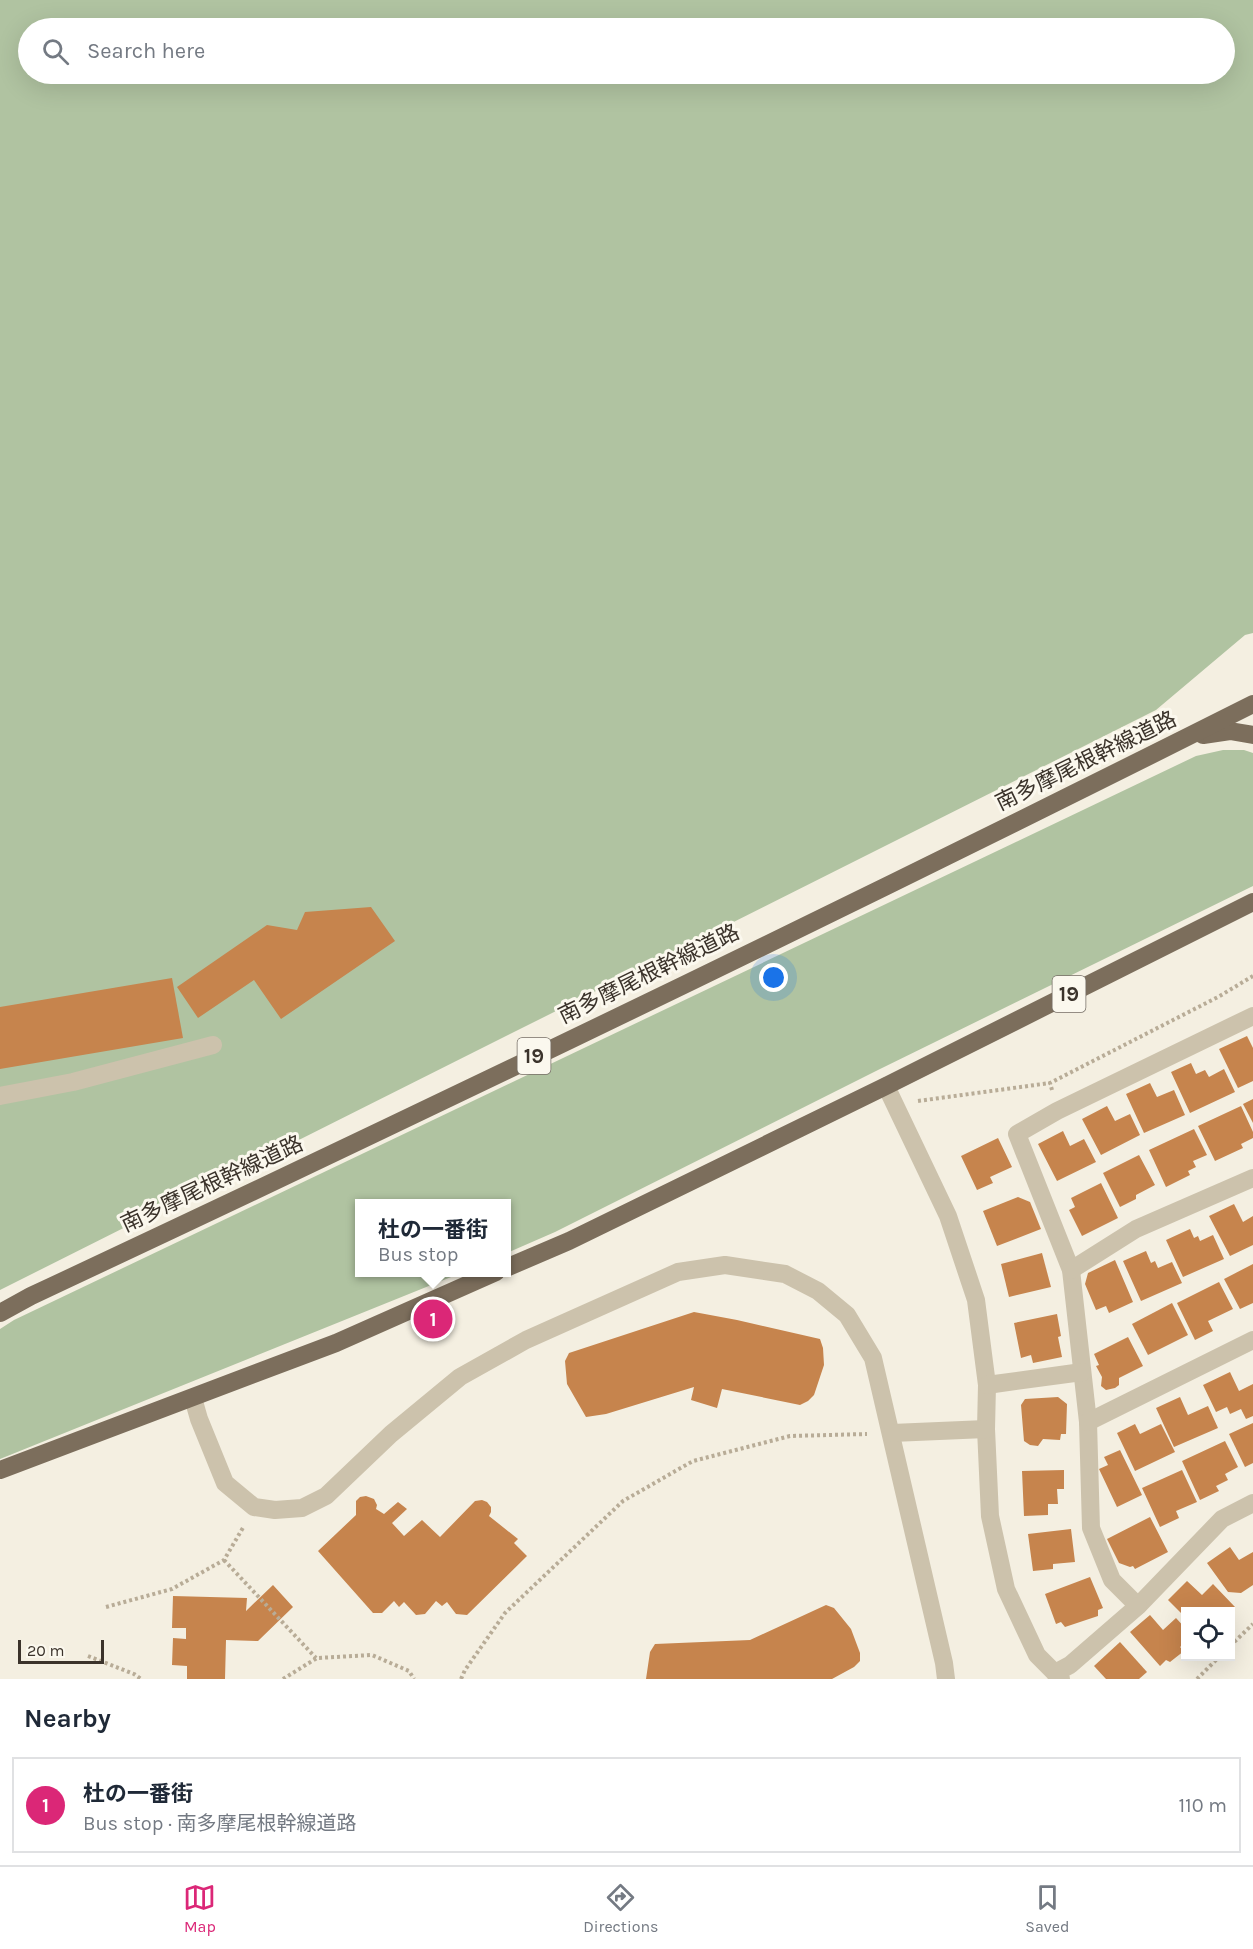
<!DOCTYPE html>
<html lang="en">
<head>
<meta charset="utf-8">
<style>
	:root { --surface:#fff; --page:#f6f6f7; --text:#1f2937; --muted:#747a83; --line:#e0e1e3; --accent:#db2777 }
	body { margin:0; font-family:Karla,"Noto Sans JP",sans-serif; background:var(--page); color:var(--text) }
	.controls { position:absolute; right:18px; bottom:18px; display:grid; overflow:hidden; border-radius:0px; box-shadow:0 6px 24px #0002 }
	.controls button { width:54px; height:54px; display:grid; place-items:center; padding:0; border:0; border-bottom:2px solid var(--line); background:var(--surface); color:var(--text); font:30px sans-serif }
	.scale { position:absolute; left:18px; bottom:15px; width:86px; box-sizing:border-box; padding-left:6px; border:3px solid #3b332b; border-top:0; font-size:16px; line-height:21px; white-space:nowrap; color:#3b332b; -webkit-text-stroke:4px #fbf8ee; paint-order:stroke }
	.you { position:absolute; left:774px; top:978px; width:21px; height:21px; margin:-15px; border:4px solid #fff; border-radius:50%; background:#1a73e8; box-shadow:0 0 0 9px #1a73e833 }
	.badge { display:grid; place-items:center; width:39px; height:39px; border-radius:50%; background:var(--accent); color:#fff; font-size:20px; font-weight:700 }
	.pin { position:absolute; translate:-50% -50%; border:3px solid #fff; box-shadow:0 2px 6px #0006 }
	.popup { position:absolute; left:355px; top:1199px; width:156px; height:78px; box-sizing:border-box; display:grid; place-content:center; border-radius:0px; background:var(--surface); filter:drop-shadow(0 2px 4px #0005); font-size:20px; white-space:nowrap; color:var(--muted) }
	.popup b { font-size:22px; color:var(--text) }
	.popup::after { content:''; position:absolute; left:50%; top:100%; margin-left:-12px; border:12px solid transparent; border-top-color:var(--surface) }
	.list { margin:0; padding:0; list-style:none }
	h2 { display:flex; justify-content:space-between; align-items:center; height:78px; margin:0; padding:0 24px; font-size:26px }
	h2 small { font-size:20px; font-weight:400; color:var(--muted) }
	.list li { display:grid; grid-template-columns:39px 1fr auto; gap:18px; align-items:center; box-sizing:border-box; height:96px; margin:0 12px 12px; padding:0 12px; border:2px solid var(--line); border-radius:0px }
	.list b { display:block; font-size:22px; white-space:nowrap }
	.list p { margin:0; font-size:20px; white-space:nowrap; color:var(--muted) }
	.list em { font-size:20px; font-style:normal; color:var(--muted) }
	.icon { flex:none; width:33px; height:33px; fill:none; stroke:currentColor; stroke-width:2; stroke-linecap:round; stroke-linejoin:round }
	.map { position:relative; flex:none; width:1253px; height:1679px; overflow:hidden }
	.search { position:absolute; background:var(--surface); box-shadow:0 6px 24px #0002; left:18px; right:18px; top:18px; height:66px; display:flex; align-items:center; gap:15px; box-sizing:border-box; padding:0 21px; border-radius:33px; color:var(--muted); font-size:22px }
	.sheet { height:186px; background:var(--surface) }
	nav { display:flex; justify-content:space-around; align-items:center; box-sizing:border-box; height:84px; border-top:2px solid var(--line); background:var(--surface); font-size:16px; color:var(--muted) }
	nav a { display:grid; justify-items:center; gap:3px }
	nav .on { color:var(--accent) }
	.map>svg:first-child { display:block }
</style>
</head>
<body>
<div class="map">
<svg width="1253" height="1679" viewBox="0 0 1253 1679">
	<rect width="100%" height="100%" fill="#f4efe1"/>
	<g fill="#b0c3a1" fill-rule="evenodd">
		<path d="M0,0H1253V633L1245,635L1156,710L0,1290ZM28,28H1224V74H28Z"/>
		<path d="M1223,750H1244L1253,753V886L878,1070L555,1232L507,1253L506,1204H360V1272L461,1273L0,1459V1329L14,1320L1196,756Z"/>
	</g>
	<g fill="#c6844d">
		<path d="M371,907L395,941L281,1019L254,980L198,1018L177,987L267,925L297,930L305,912Z"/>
		<path d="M172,978L183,1038L0,1069V1007Z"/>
		<path d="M1247,1036L1253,1048V1081L1238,1088L1219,1049Z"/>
		<path d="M1191,1063L1196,1074L1205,1070L1209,1077L1224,1069L1235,1092L1190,1113L1171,1072Z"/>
		<path d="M1150,1083L1157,1097L1174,1090L1185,1115L1144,1133L1126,1094Z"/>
		<path d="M1253,1099V1123L1243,1104Z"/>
		<path d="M1107,1106L1115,1121L1130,1114L1140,1135L1101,1155L1082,1119Z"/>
		<path d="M1241,1106L1253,1132V1138L1241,1144L1243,1148L1215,1161L1198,1126Z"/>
		<path d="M1194,1129L1207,1155L1193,1161L1196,1167L1188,1171L1190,1175L1166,1187L1149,1150Z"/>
		<path d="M1063,1131L1070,1146L1084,1139L1096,1162L1057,1181L1038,1144Z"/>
		<path d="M998,1138L1012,1167L990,1177L993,1183L977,1190L961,1156Z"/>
		<path d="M1139,1155L1155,1185L1136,1195V1199L1120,1207L1103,1173Z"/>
		<path d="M1101,1183L1118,1218L1082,1236L1069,1210L1075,1207L1071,1198Z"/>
		<path d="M1018,1197L1030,1202L1041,1229L997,1246L983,1211Z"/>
		<path d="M1234,1204L1243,1222L1253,1216V1245L1230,1256L1209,1216Z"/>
		<path d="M1190,1229L1194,1238L1198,1236L1200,1241L1213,1235L1224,1259L1183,1277L1166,1240Z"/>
		<path d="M1146,1251L1151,1263L1155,1261L1158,1268L1172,1262L1182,1283L1141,1301L1123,1261Z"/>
		<path d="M1042,1253L1051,1287L1009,1297L1001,1264Z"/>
		<path d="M1115,1260L1133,1302L1109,1313L1106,1306L1096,1310L1085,1284L1088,1273Z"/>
		<path d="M1253,1264V1303L1240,1309L1224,1279Z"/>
		<path d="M1219,1282L1233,1309L1208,1321L1213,1331L1195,1340L1177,1303Z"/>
		<path d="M1172,1303L1188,1335L1148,1355L1132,1324Z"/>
		<path d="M694,1312L737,1320L820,1339L823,1348L824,1365L814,1395L808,1401L800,1405L722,1389L717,1408L691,1400L694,1387L606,1414L586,1417L567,1384L565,1361L569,1353Z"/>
		<path d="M1057,1314L1061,1336L1058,1337L1062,1357L1033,1363L1031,1355L1021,1358L1014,1323Z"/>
		<path d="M1128,1337L1143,1366L1119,1378V1385L1115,1388L1106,1390L1101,1386L1102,1377L1096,1366L1099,1365L1094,1354Z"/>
		<path d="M1230,1372L1239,1391L1253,1384V1416L1246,1419L1241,1409L1230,1414L1227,1407L1216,1412L1203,1385Z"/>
		<path d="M1058,1397L1067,1404L1066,1434H1061L1060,1440L1043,1439L1038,1446L1030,1445L1024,1441L1021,1405L1025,1399Z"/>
		<path d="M1180,1397L1188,1415L1208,1406L1218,1428L1174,1447L1156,1408Z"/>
		<path d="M1253,1423V1463L1245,1467L1229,1434Z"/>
		<path d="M1135,1424L1140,1434L1161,1424L1175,1452L1135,1471L1117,1433Z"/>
		<path d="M1225,1441L1238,1467L1225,1474L1228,1480L1216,1486L1219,1491L1200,1500L1182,1461Z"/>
		<path d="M1120,1450L1142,1495L1117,1507L1099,1469L1108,1465L1104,1457Z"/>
		<path d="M1064,1470V1489H1057L1058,1504H1048V1515L1024,1516L1022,1471Z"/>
		<path d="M1182,1470L1197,1502L1176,1511L1179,1518L1160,1527L1142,1488Z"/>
		<path d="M366,1496L374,1499L377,1505L376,1509L384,1514L398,1502L407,1509L392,1523L404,1536L422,1520L440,1537L475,1501L482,1500L487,1502L491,1507V1512L489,1516L518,1539L514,1543L527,1556L467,1615L456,1614L447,1602L442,1606L436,1601L425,1614L416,1615L404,1602L399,1607L394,1601L382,1613H373L318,1551L356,1515V1501L360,1497Z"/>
		<path d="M1150,1517L1168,1552L1135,1569L1133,1566L1130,1567L1119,1563L1107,1539Z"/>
		<path d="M1071,1529L1075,1562L1053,1564V1569L1033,1571L1028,1534Z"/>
		<path d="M1230,1547L1239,1560L1253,1552V1585L1241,1593L1228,1592L1207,1563Z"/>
		<path d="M1090,1577L1103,1608L1098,1610V1616L1065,1627L1061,1622L1056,1624L1045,1594Z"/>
		<path d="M1187,1581L1202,1595L1213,1584L1235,1607L1230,1612H1186V1618L1168,1600Z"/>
		<path d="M273,1585L293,1607L258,1641L226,1640L225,1679H187V1666L172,1665L173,1638L186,1639V1628H172L173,1596L247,1598L246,1611Z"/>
		<path d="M826,1605L834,1608L851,1629L860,1653V1661L854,1667L832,1679H646L650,1652L655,1644L750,1640Z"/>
		<path d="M1150,1615L1163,1630L1176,1618L1186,1629V1642L1180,1647L1184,1651L1170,1662L1166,1660L1160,1666L1130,1632Z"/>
		<path d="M1120,1642L1147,1672L1139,1679H1106L1094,1666Z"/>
	</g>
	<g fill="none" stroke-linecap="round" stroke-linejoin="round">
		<g stroke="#b8ac97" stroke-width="4" stroke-dasharray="3 3" stroke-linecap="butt">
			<path d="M1052,1090L1050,1083L1218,997L1253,976"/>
			<path d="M918,1101L1050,1083"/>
			<path d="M224,1560L316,1658"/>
			<path d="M106,1607L172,1589L224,1560L244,1526"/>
			<path d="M1230,1646L1253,1624"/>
			<path d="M88,1656L134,1674L141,1679"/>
			<path d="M283,1679L317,1658L372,1655L409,1671L414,1679"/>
			<path d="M461,1679L465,1670L505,1613L623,1501L693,1461L790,1436L867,1434"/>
			<path d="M1197,1679L1220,1656"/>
		</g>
		<g stroke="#ccc2ac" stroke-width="18">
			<path d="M1253,1016L1057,1111L1017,1134L1071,1270L1088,1422L1091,1528L1112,1580L1138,1606L1222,1519L1253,1503"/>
			<path d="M886,1086L948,1216L976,1300L987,1385L986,1429L990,1516L1006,1589L1037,1655L1061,1679"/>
			<path d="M0,1096L73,1082L213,1045"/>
			<path d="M1071,1270L1136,1229L1253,1178"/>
			<path d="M987,1385L1082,1372"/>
			<path d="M193,1398L199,1419L225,1483L254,1507L275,1510L302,1508L326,1496L391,1434L460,1377L526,1340L678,1272L725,1265L785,1274L818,1291L847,1315L873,1358L944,1663L946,1679"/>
			<path d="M1088,1422L1253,1340"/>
			<path d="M892,1433L986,1429"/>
			<path d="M1055,1673L1070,1665L1138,1606"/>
		</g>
		<g stroke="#7c6e5c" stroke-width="18">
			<path d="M1203,735L1230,731L1253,735"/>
			<path d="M506,1268L569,1241L886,1086L1253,902"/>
			<path d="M0,1313L31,1296C441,1104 849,907 1253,704"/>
			<path d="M0,1470L336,1343L496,1272"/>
		</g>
	</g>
	<g text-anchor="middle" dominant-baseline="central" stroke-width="6" stroke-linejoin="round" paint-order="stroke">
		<g fill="#fbf8ee" stroke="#756e66" stroke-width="1.5">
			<rect x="1052.5" y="976" width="33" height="36" rx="4.5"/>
			<rect x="517.5" y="1038" width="33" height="36" rx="4.5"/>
		</g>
		<g font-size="21" font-weight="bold" fill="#3b332b">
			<text x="1069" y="994">19</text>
			<text x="534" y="1056">19</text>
		</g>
		<g font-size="22" fill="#3b332b" stroke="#fbf8ee">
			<text transform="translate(1086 761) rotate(-26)">南多摩尾根幹線道路</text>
			<text transform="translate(649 974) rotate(-26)">南多摩尾根幹線道路</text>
			<text transform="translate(212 1184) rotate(-25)">南多摩尾根幹線道路</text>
		</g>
	</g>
</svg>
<div class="controls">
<button><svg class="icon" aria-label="locate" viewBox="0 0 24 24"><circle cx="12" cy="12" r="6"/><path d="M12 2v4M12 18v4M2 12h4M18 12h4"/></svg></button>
</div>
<div class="scale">20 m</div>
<div class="you"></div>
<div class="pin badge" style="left:433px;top:1319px">1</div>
<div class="popup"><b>杜の一番街</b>Bus stop</div>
<div class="search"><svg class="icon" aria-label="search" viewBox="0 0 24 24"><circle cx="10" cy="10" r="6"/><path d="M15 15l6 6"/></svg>Search here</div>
</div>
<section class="sheet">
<h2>Nearby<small></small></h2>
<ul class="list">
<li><span class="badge">1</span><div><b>杜の一番街</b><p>Bus stop · 南多摩尾根幹線道路</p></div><em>110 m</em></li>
</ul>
</section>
<nav>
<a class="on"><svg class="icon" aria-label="map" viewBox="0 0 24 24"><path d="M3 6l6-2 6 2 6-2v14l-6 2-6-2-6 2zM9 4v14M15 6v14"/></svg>Map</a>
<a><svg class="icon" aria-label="directions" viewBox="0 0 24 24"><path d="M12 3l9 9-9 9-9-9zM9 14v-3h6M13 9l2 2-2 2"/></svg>Directions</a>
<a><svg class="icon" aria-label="saved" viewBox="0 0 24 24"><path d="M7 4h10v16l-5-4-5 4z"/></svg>Saved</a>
</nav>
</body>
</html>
